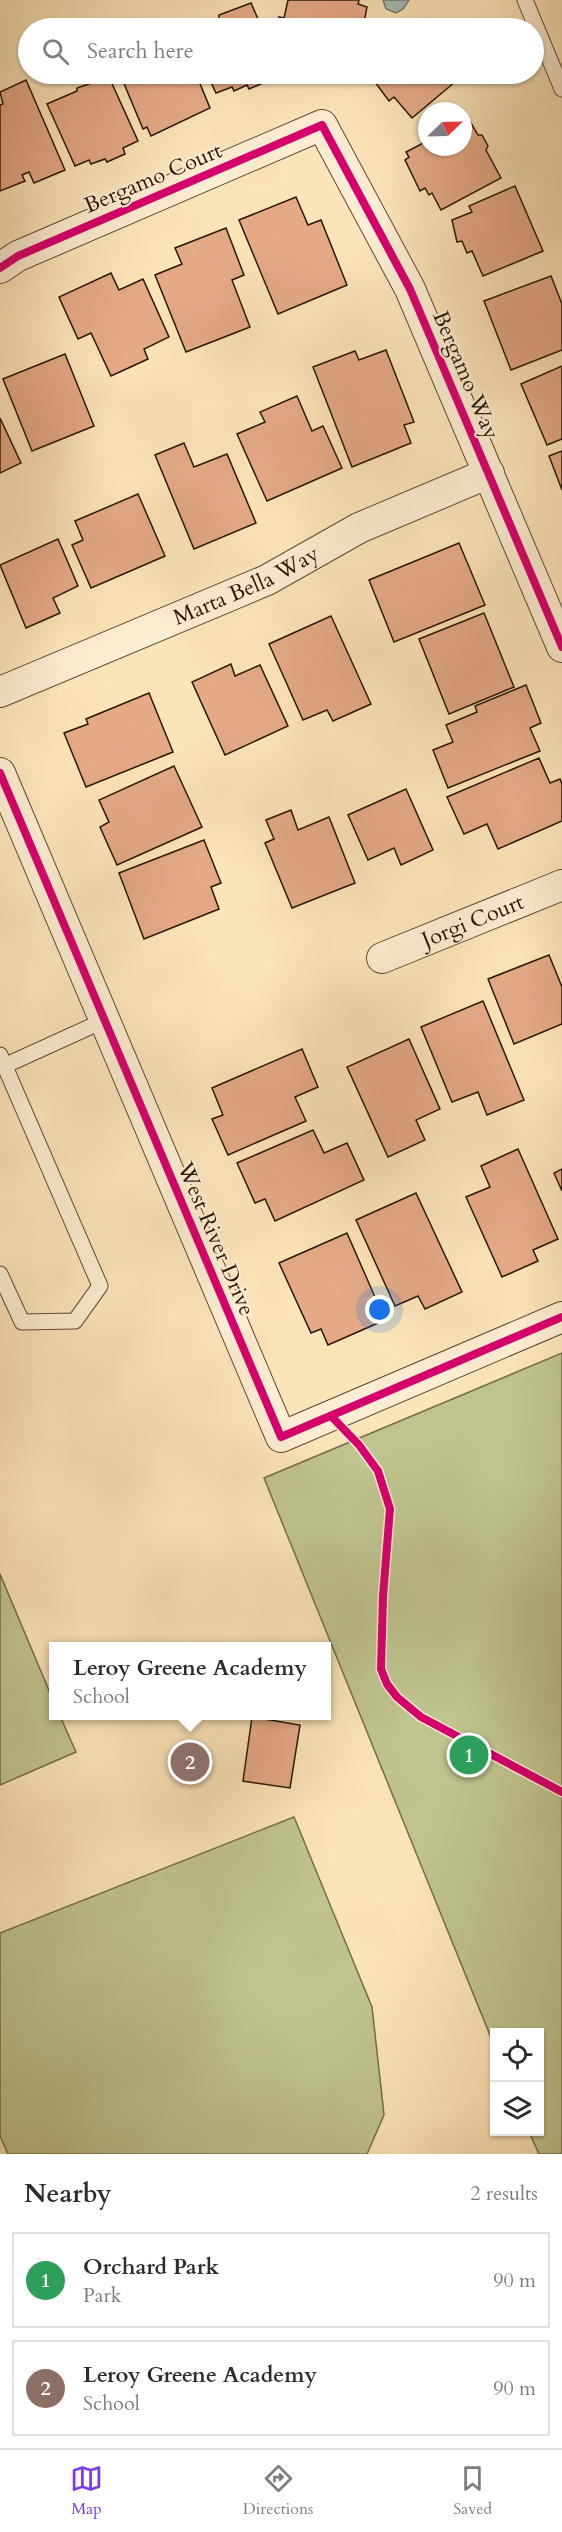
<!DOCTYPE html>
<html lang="en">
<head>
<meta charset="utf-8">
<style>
	:root { --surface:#fff; --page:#f7f7f7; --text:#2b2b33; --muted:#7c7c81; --line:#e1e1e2; --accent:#7c3aed }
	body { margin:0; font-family:Cardo,serif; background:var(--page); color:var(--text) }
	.controls { position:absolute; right:18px; bottom:18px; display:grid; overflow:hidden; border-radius:0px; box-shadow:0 2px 4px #0004 }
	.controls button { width:54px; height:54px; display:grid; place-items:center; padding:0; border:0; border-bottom:2px solid var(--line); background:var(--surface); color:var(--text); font:30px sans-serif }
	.compass { position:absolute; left:418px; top:102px; width:54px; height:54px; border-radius:50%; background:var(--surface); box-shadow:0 2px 4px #0004; rotate:67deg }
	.you { position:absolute; left:380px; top:1310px; width:21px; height:21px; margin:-15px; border:4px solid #fff; border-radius:50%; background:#1a73e8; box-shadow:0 0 0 9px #1a73e833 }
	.badge { display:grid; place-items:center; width:39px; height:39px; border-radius:50%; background:var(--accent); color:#fff; font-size:20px; font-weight:700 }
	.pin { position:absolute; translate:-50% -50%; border:3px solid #fff; box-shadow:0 2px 6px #0006 }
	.popup { position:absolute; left:49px; top:1642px; width:282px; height:78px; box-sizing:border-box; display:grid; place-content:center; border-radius:0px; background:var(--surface); filter:drop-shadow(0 2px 4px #0005); font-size:20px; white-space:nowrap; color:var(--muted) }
	.popup b { font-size:22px; color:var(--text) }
	.popup::after { content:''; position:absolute; left:50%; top:100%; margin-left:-12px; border:12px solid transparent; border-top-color:var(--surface) }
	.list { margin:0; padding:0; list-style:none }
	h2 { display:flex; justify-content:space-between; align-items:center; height:78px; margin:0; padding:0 24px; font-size:26px }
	h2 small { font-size:20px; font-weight:400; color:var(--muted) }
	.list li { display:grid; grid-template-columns:39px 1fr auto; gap:18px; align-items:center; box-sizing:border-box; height:96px; margin:0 12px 12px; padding:0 12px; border:2px solid var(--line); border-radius:0px }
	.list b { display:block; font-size:22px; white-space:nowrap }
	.list p { margin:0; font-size:20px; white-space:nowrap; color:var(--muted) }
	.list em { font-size:20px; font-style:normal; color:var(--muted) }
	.icon { flex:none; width:33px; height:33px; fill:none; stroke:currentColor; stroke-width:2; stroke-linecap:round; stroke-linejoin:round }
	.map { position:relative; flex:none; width:562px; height:2154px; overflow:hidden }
	.search { position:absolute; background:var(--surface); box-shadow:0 2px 4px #0004; left:18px; right:18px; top:18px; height:66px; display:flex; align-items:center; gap:15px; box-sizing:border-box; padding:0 21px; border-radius:33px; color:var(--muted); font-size:22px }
	.sheet { height:294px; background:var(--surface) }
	nav { display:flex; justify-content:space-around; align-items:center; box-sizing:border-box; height:84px; border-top:2px solid var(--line); background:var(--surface); font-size:16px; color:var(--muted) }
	nav a { display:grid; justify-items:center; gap:3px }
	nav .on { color:var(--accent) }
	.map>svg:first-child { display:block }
</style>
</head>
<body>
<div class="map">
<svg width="562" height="2154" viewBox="0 0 562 2154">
	<rect width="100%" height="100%" fill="#fce4b9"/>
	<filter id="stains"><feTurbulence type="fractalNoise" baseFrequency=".00333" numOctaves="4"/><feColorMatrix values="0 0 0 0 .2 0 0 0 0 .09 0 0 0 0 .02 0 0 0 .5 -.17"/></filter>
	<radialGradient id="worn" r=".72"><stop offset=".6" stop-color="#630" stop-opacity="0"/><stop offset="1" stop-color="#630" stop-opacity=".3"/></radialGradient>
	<g fill="#bfc48f" stroke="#746d4b" stroke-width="1.5">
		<path d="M562,1353V2154H539L529,2132H540V2032H494V2045L264,1478Z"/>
		<path d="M0,1574L53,1700L54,1716H60L76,1752L0,1785Z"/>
		<path d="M294,1817L372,2007L384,2115L367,2154H8L0,2136V1933Z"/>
	</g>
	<path fill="#a1bdb8" stroke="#717a71" stroke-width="1.5" d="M383,0H409L403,9L396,13L386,9Z"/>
	<g fill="#e5a986" stroke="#281607" stroke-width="1.5">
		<path d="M288,0H359L358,4L367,7L363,28H277L279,17L284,18Z"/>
		<path d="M251,3L262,28H196L219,19V15Z"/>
		<path d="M120,74H196L210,108L151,136L147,127L143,129Z"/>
		<path d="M207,74H281L282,75L249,89L247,85L234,91L232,87L216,93Z"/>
		<path d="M369,74H458L461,77L412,118L394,97L389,101Z"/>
		<path d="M109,77L138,141L123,148L125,154L107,162L105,159L91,164L89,160L75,166L47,104L77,91V88Z"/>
		<path d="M26,80L65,170L34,183L29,172L22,175L25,181L0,191V105L3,104L0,92Z"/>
		<path d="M468,118L478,135H482L488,146L486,150L501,178L441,210L432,193L429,195L425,188L420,191L405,160L409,157L406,152L427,141V147H463V121Z"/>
		<path d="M515,186L543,251L483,276L472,251L467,253L462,241L457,242L452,220L472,212L469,206Z"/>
		<path d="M296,197L308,225L321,220L347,285L278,314L239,220Z"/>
		<path d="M226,228L244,275L232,280L250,327L186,352L155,275L182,264L175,248Z"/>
		<path d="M111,273L119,290L143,279L169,337L144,349L148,359L111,376L91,333L78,339L59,297Z"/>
		<path d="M551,276L562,304V350L511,370L484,301Z"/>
		<path d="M386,350L414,422L404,425L411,443L352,467L313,367L355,351L359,360Z"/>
		<path d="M65,354L94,426L32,451L3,379Z"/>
		<path d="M562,366V439L547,445L521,384Z"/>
		<path d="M297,396L312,431L323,426L342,468L267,501L237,434L265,422L260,412Z"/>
		<path d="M0,418L21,463L0,473Z"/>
		<path d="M184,443L194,467L227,454L256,523L194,549L155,455Z"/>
		<path d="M562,451V490L549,456Z"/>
		<path d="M138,494L165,556L91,588L72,545L83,540L75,521Z"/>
		<path d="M58,539L78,586L53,598L60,613L26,628L0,565Z"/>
		<path d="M459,543L485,605L394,642L369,580Z"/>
		<path d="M484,613L514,687L449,714L419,639Z"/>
		<path d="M331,616L371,704L333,721L327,710L303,720L269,644Z"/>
		<path d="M231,664L235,676L260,665L288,726L225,755L192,682Z"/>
		<path d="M526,685L541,723L530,728L540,751L448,788L433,750L453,742L446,725L477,712L475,706Z"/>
		<path d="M149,693L173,752L86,787L64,733L88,724L86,719Z"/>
		<path d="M539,758L550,783L560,779L562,784V821L498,849L487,824L464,834L447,797Z"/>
		<path d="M174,766L202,827L117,865L100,827L109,822L99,800Z"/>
		<path d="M406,789L433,850L401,865L394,848L368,860L348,815Z"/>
		<path d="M291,810L298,830L329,817L355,883L292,908L265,843L274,839L266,820Z"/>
		<path d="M204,840L221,883L211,887L219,909L144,939L119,873Z"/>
		<path d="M549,955L562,987V1024L514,1044L488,979Z"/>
		<path d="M483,1001L524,1100L487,1115L478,1092L452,1102L421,1027Z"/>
		<path d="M409,1039L440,1109L416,1120L425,1140L388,1157L347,1067Z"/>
		<path d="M302,1049L318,1087L295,1097L306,1121L228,1155L212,1119L223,1115L212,1088Z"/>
		<path d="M313,1130L324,1153L347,1143L364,1180L275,1221L265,1199L255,1203L237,1163Z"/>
		<path d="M518,1149L558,1239L533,1250L538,1261L502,1277L466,1197L490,1187L481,1166Z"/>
		<path d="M562,1169V1191L554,1173Z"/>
		<path d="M416,1193L462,1292L425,1309L418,1296L395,1306L356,1220Z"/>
		<path d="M347,1233L385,1320L328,1345L321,1329L311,1333L279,1263Z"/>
		<path d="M252,1717L300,1725L290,1788L243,1781Z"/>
	</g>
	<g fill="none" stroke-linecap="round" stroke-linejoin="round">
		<g stroke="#5d4a34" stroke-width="17">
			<g id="lane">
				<path d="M525,0L562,89"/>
				<path d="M0,1055L100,1286L75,1321L22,1322L0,1274"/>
				<path d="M4,1066L103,1021"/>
			</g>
		</g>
		<g stroke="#5d4a34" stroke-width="32">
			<g id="street">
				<path d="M0,268L18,256L322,125L410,289L562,647"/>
				<path id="s1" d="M0,692L267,580L359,528L489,473"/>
				<path d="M0,773L281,1437L562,1317"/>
				<path id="s2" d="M382,958L562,885"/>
			</g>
		</g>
		<use href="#lane" stroke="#fdedd2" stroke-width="15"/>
		<use href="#street" stroke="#fdedd2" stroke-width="30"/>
		<g stroke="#fdedd2" stroke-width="11">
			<g id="cycleway">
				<path d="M0,268L18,256L322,125L410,289L562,647"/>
				<path d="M0,773L281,1437L562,1317"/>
				<path d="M331,1416L359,1445L378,1471L390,1509L383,1596L381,1669L387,1684L397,1697L421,1717L562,1792"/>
			</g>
		</g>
		<use href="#cycleway" stroke="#d6006c" stroke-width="8"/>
	</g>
	<g text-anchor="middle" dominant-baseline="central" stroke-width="4.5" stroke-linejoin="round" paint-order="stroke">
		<g font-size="22" fill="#281607" stroke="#fdedd2">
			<text transform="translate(153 178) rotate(-23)">Bergamo Court</text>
			<text transform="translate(466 375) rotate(67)">Bergamo Way</text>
			<text stroke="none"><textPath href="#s1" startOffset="268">Marta Bella Way</textPath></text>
			<text stroke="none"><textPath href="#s2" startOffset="98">Jorgi Court</textPath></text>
			<text transform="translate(216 1239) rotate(67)">West River Drive</text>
		</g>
	</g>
	<rect width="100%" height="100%" filter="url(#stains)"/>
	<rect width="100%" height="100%" fill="url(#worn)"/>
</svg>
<div class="controls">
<button><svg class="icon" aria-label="locate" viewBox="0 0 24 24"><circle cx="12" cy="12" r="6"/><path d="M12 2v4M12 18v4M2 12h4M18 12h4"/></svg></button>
<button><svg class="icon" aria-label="layers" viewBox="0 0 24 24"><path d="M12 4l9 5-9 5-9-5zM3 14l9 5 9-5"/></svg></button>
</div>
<svg class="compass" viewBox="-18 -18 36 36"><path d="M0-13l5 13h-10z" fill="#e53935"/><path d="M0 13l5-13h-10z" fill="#7c7c81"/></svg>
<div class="you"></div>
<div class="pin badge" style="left:469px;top:1755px;background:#2e9e5b">1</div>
<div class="pin badge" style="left:190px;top:1762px;background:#8d6e63">2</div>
<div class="popup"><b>Leroy Greene Academy</b>School</div>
<div class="search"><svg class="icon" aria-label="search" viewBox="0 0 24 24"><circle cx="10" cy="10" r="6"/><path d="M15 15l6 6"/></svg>Search here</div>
</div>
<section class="sheet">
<h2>Nearby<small>2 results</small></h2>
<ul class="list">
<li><span class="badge" style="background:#2e9e5b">1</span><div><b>Orchard Park</b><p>Park</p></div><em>90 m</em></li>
<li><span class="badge" style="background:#8d6e63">2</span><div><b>Leroy Greene Academy</b><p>School</p></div><em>90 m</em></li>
</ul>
</section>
<nav>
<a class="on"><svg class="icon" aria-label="map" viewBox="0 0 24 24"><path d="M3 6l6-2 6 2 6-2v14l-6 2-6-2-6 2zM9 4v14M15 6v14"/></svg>Map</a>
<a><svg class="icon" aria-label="directions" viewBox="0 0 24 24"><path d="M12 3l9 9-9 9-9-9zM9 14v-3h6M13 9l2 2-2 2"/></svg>Directions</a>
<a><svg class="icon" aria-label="saved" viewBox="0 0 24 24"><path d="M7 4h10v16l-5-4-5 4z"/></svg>Saved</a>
</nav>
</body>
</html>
